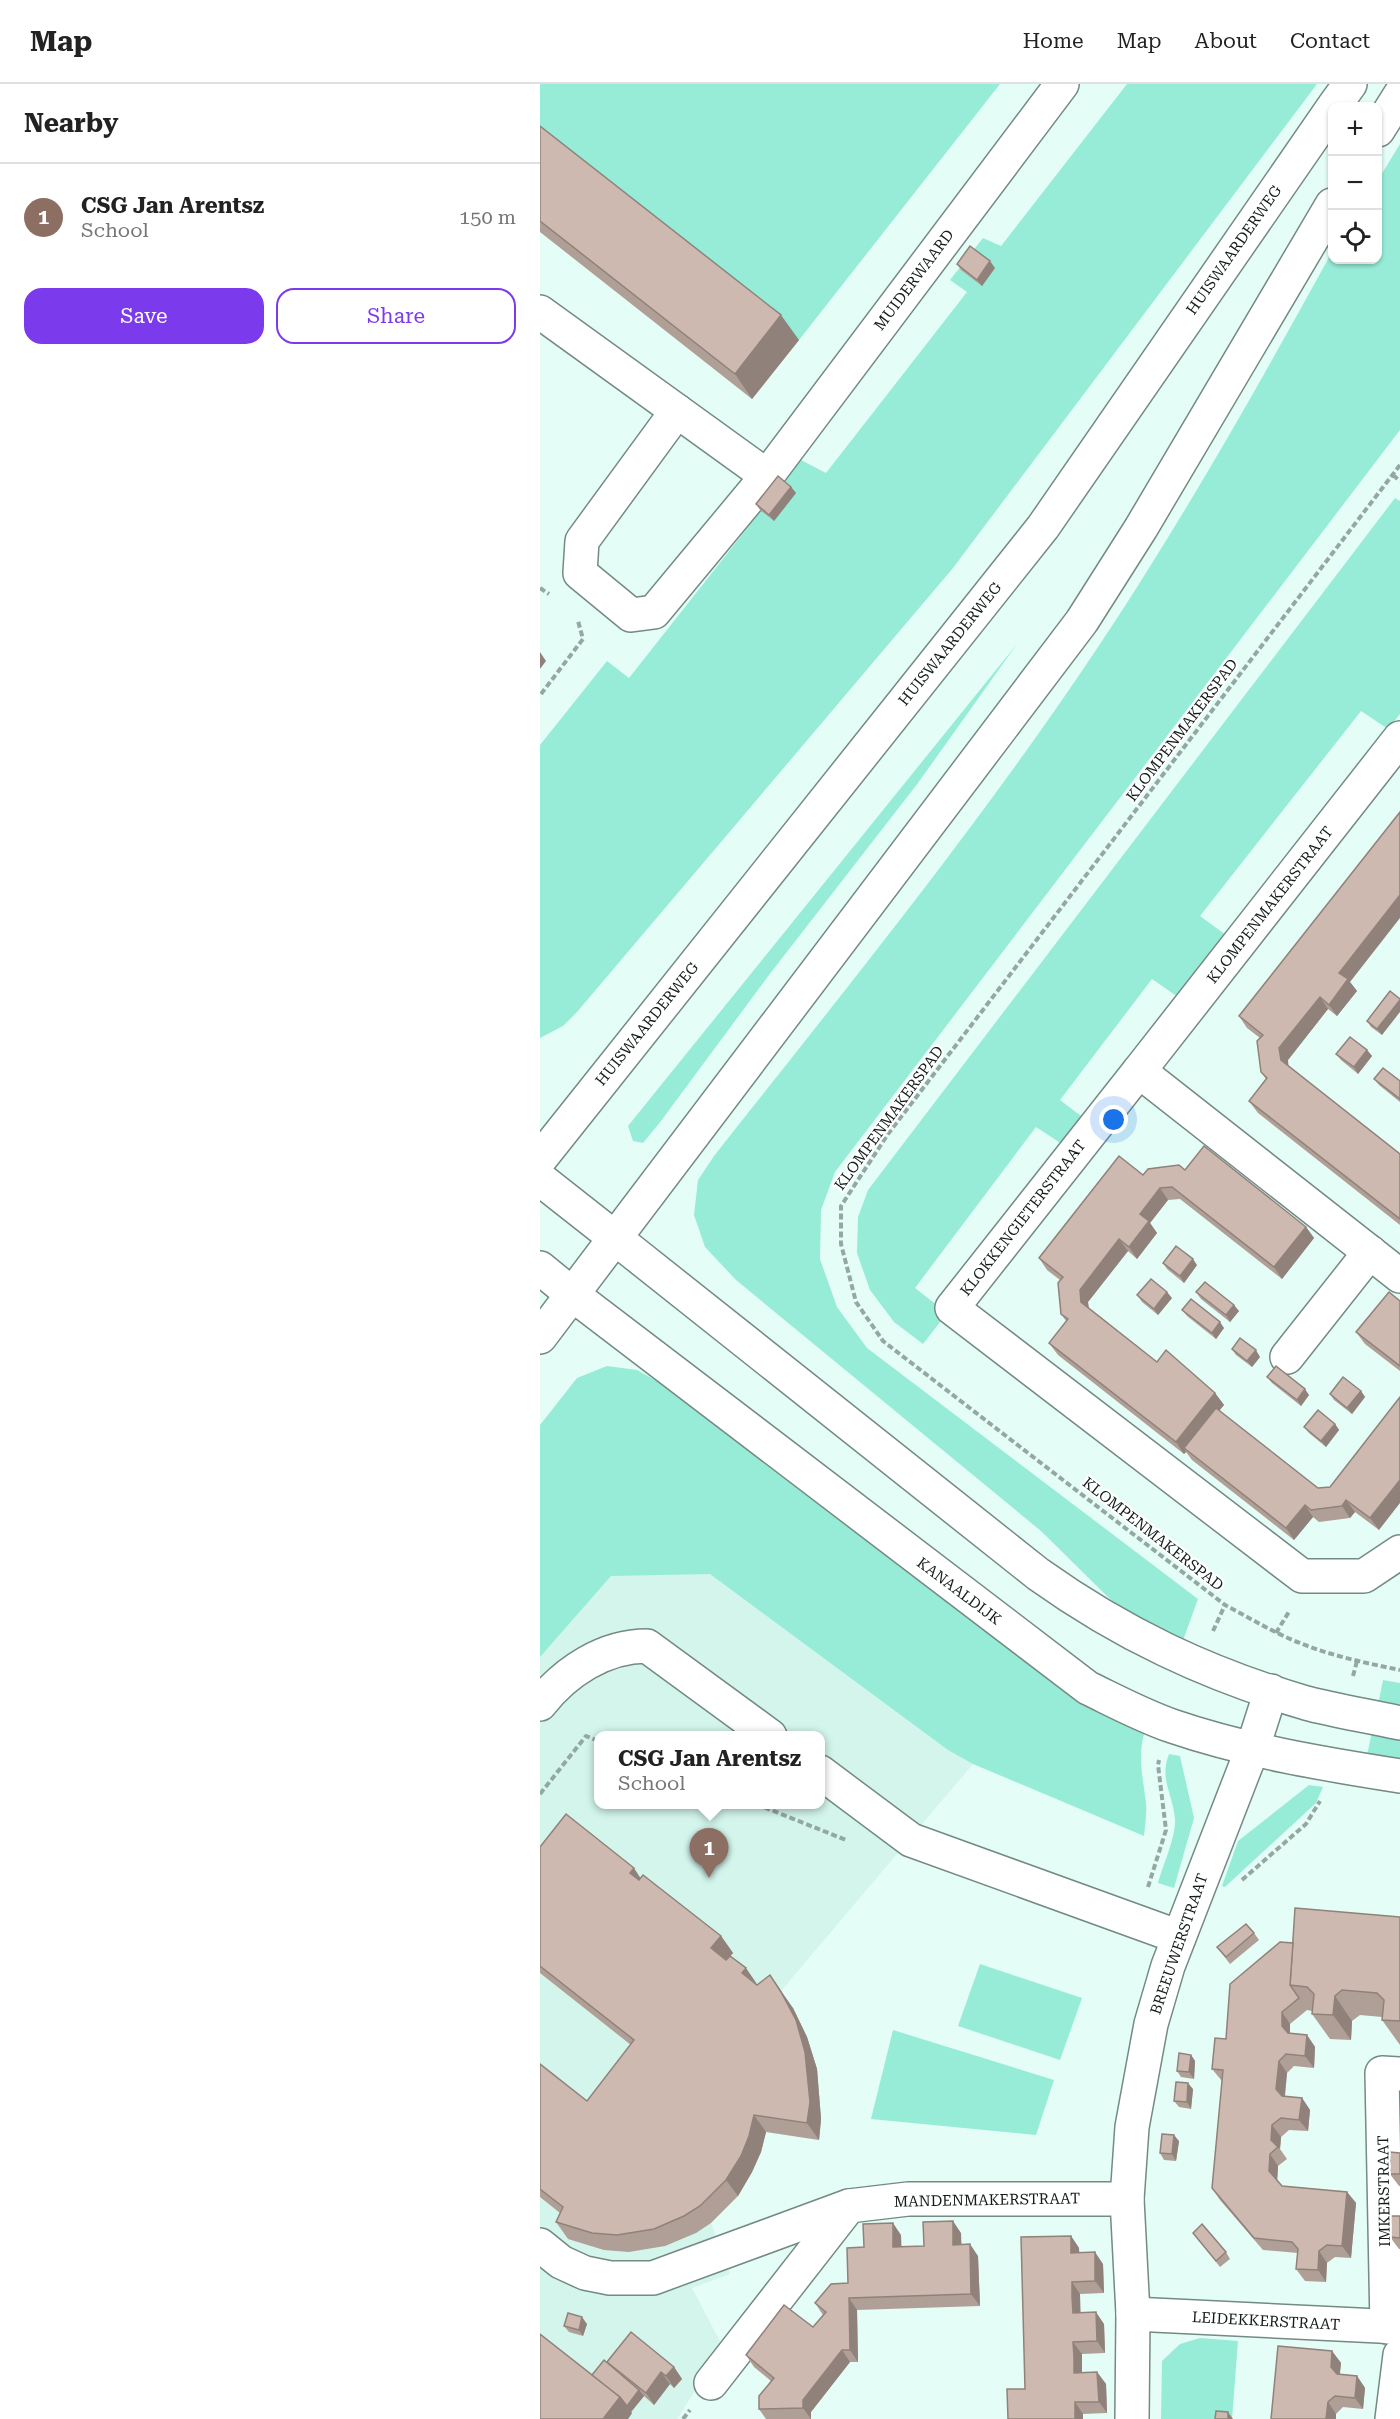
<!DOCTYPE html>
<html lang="en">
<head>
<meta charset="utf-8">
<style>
	:root { --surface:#fff; --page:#f2f2f2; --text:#222; --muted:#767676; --line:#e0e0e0; --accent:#7c3aed }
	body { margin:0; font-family:"Roboto Serif",serif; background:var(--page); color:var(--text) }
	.controls { position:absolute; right:18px; top:18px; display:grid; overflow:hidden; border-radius:12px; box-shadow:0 2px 4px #0004 }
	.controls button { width:54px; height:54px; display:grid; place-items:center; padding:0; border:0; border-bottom:2px solid var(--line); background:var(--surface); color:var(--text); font:30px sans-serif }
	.you { position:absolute; left:574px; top:1036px; width:21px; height:21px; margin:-15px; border:4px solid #fff; border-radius:50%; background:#1a73e8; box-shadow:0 0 0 9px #1a73e833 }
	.badge { display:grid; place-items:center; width:39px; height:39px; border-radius:50%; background:var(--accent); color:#fff; font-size:20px; font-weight:700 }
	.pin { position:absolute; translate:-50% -50px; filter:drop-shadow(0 2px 3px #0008) }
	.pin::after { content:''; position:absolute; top:32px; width:21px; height:18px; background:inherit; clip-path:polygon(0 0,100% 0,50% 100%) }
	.popup { position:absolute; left:54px; top:1647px; width:231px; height:78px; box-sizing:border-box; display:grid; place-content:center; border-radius:12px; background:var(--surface); filter:drop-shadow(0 2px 4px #0005); font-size:20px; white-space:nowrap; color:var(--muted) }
	.popup b { font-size:22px; color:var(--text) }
	.popup::after { content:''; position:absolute; left:50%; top:100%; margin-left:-12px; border:12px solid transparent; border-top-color:var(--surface) }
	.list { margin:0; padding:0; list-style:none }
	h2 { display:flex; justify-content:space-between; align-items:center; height:78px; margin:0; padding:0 24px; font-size:26px }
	h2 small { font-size:20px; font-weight:400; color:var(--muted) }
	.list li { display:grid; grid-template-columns:39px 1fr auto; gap:18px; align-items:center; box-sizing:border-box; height:108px; padding:0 24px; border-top:2px solid var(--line) }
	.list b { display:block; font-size:22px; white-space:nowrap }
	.list p { margin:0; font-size:20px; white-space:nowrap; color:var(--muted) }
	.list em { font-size:20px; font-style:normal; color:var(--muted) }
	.actions { display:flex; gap:12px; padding:18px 24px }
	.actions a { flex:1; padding:14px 0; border:2px solid var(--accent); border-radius:18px; text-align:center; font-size:21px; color:var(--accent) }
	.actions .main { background:var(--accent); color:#fff }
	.icon { flex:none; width:33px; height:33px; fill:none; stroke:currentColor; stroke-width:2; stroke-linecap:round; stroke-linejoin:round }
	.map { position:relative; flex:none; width:860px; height:2335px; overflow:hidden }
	header { display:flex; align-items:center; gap:36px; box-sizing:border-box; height:84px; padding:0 30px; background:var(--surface); border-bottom:2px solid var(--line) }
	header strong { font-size:28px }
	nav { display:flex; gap:33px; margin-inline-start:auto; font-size:21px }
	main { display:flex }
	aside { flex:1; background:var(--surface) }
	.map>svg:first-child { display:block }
</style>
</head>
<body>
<header>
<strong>Map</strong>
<nav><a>Home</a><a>Map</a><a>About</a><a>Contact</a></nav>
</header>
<main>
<aside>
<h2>Nearby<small></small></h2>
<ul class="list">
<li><span class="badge" style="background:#8d6e63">1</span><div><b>CSG Jan Arentsz</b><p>School</p></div><em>150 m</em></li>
</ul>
<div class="actions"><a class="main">Save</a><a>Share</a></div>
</aside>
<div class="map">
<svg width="860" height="2335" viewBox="0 0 860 2335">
	<rect width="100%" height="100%" fill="#e5fdf7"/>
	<path fill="#d3f5ec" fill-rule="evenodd" d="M146,1414L461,1632L433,1680L241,1907L267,1953L277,1985L281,2035L279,2056L226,2048L212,2089L198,2112L171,2139L190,2190L152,2204L183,2263L137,2335H0V1465ZM58,1652H280V1720H58Z"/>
	<g fill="#97ecd8">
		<path d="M0,0H460L259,256L0,54Z"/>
		<path d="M587,0H777L413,484L37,928L23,942L0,954V661L67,577L89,594L261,376L286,389L427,208L410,196L443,154L461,162Z"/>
		<path d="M860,60V346L295,1088L281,1126L280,1175L297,1223L327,1264L658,1515L641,1562L573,1518L501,1447L196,1196L165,1163L154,1131L158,1096L174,1072C323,883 476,696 604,492C671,386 732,277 792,168V176H838V96Z"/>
		<path d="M855,414L860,417V630L848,645L821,627L660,832L686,851L638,913L612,895L520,1016L545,1035L525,1062L496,1043L375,1204L407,1229L383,1260L354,1238L330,1206L317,1169L318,1133L328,1106Z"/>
		<path d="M477,560L378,699L229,891L121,1037L103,1059L93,1057L88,1042Z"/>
		<path d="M67,1282L97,1286L117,1297L516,1593L605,1647C597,1671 603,1694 606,1719C607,1729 605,1741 604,1752L433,1680L408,1666L170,1490L71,1492L0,1573V1341L37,1294Z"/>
		<path d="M843,1596L860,1599V1631L837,1626Z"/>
		<path d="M832,1648L860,1654V1683L826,1676Z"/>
		<path d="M629,1670L640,1672L654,1734L634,1804L618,1799C623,1781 636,1753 635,1735C633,1710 619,1695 629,1670Z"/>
		<path d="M769,1701L783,1703L776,1719L685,1803L682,1802L698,1757Z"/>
		<path d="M440,1880L542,1914L520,1976L418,1942Z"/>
		<path d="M353,1946L514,1996L496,2051L331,2035Z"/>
		<path d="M660,2254L698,2257L692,2335H621L622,2277L640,2260Z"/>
	</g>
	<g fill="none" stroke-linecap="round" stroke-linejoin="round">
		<g stroke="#748a84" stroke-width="36">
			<g id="minor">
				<path d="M0,228L227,392"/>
				<path d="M137,327L42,457L40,489L91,531L114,528L227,392L522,0"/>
				<path d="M599,987L860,654"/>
				<path d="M75,1154L498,1490C582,1550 667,1590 766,1619C796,1627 829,1632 860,1639"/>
				<path d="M860,1192L599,987L412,1224L762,1492H824L860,1468"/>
				<path d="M33,1211L548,1604C575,1617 603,1632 632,1642C705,1667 784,1680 860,1692"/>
				<path d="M747,1273L830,1168"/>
				<path d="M0,1620C25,1588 64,1562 107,1562L230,1652"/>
				<path d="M280,1688L371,1756L639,1853"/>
				<path d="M0,2161L21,2178L45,2189L70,2194H113L309,2122L368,2115H587"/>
				<path d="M593,2230L860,2243"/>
				<path d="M847,2243L842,1989L860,1990"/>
				<path d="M171,2299L309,2122"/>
				<path d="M592,2335L593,2230L587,2115L592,2043L611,1940L628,1882L713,1663L731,1607"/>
				<path d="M852,2335L860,2271"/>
			</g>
		</g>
		<g stroke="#748a84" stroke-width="36">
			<g id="major">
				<path d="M0,1095L75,1154"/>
				<path d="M0,1184L33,1211"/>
			</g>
		</g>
		<g stroke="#748a84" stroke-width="36">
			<g id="highway">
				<path d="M794,22L810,0"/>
				<path d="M838,46L860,11"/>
				<path d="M0,1075L503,443L792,25"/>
				<path d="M0,1253L542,537L601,444L792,121"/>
			</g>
		</g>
		<g stroke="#95a7a2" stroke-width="4" stroke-dasharray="6 3" stroke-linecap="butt">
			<path d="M860,381L348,1050L301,1122V1160L316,1218L343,1257L685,1521C710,1534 734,1549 760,1559C792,1572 826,1579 860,1586"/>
			<path d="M853,391L860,397"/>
			<path d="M0,504L9,510"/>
			<path d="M1,610L43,555L38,537"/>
			<path d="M673,1547L685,1521"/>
			<path d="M736,1549L750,1526"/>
			<path d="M813,1592L817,1577"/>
			<path d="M0,1710L46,1652L58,1657"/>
			<path d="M216,1720L306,1756"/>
			<path d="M702,1796L766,1740L780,1717"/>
			<path d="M608,1803L626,1746L618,1681L619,1676"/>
			<path d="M143,2335L150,2326"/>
		</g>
		<use href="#minor" stroke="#fff" stroke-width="33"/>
		<use href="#major" stroke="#fff" stroke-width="33"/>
		<use href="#highway" stroke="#fff" stroke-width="33"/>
	</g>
	<g fill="#b09f96">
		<path d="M0,42L259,256L212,315L0,148Z"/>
		<path d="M417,180L455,184L442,202L421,186Z"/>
		<path d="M251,403L256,409L234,437L220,426L216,420Z"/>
		<path d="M810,898L817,907L797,932L788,925L748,976V982L860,1070V1141L718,1029L709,1017L726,995L721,988L720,954L707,944L699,932Z"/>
		<path d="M850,907L842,951L831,943L827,937Z"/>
		<path d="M827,966L832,972L818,990L801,976L796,970Z"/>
		<path d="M834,995L860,997V1018L839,1001Z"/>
		<path d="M645,1086L766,1143L774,1154L742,1195L640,1115L628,1116L610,1139L617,1149L597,1175L588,1167L548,1218L549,1224L617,1278L675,1309L684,1321L679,1326L778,1404L790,1403L860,1313L839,1446L815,1428L810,1434L779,1438L773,1433L754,1456L652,1376L646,1368L644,1370L518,1271L509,1259L526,1237L521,1230L520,1196L507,1186L499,1174L603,1091Z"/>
		<path d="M623,1179L657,1181L644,1199L627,1185Z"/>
		<path d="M656,1208L699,1227L690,1238L661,1215Z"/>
		<path d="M597,1211L632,1214L618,1231L602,1218Z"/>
		<path d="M860,1217V1287L825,1260L816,1248Z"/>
		<path d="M642,1226L684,1244L676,1255L647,1232Z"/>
		<path d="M692,1265L720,1273L712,1283L696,1271Z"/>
		<path d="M727,1293L769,1311L761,1322L732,1299Z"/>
		<path d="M821,1307L825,1313L812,1330L794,1316L790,1310Z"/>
		<path d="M795,1340L799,1346L786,1363L769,1349L764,1343Z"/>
		<path d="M0,1763L101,1794L181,1852L193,1869L190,1872L217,1901L253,1924L267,1953L277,1985L281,2035L279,2056L226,2048L221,2068L212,2088L198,2112L171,2139L156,2149L125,2162L89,2168L64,2166L28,2155L16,2138L20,2129L0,2113V1980L47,2017L91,1961L0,1889Z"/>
		<path d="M860,1833V1961L842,1936V1933L820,1931L812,1937L811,1956L790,1955L772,1930V1927L767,1926L750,1940V1949L767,1951L775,1963L774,1984L754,1982L747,1989L745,2013L762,2014L770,2026L768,2047L749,2046L741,2053L740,2065L747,2075L738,2082L737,2097L742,2102L807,2108L816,2119L811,2174L795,2173L787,2179L786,2198L765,2197L756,2185L758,2169L723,2166L680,2116L672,2104L682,1997L672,1985L686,1955L753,1859Z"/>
		<path d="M714,1849L719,1856L690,1880L677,1863Z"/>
		<path d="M651,1971L655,1977L654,1995L641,1993L637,1987Z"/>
		<path d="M653,2005L651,2025L639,2023L634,2017Z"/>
		<path d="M639,2057L636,2077L624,2076L620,2069Z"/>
		<path d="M860,2069V2102H859L850,2090Z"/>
		<path d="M860,2132V2165H859L850,2153Z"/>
		<path d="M421,2149V2161L438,2172L440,2222L317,2226L318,2278H310L271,2328V2335H226L219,2325L231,2297L214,2283L206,2271L273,2243L283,2231L275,2219L308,2199L324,2163L361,2151V2163L384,2162Z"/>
		<path d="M653,2149L686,2168L690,2175L680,2183Z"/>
		<path d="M531,2152L539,2164V2169L563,2180L564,2209L540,2210V2229L564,2240L565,2269L542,2270V2288H557L566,2300L567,2329L543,2330V2335H468L485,2305Z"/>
		<path d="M47,2240L43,2252L29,2248L24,2242Z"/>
		<path d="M792,2267L801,2279L800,2290L817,2292L825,2304L823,2325L803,2323L796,2330V2335H731Z"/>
		<path d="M67,2278L134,2283L142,2295L134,2304L130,2300L114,2321L104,2312L91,2328L92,2329L88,2335H0L52,2291L69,2281Z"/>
	</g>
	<g fill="#90827a">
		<path d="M450,177L455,184L442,202L437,196Z"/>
		<path d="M241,231L259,256L212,315L195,290Z"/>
		<path d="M251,403L256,409L234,437L229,431Z"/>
		<path d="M0,568L6,577L0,585Z"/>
		<path d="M860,811V834L810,898L817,907L797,932L789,921L799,889Z"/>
		<path d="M780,913L788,925L748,976L749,988L741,976L739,964Z"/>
		<path d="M860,916V928L842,951L837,945Z"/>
		<path d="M827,966L832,972L818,990L814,983Z"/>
		<path d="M620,1104L628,1116L610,1139L617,1149L597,1175L589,1163L600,1130Z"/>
		<path d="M766,1143L774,1154L742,1195L734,1183Z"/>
		<path d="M579,1155L588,1167L548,1218L549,1230L541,1218L540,1206Z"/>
		<path d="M653,1175L657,1181L644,1199L640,1192Z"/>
		<path d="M627,1208L632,1214L618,1231L614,1225Z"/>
		<path d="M694,1221L699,1227L690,1238L686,1231Z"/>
		<path d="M680,1238L684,1244L676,1255L672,1249Z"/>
		<path d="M716,1266L720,1273L712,1283L707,1277Z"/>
		<path d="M765,1305L769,1311L761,1322L757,1316Z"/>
		<path d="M821,1307L825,1313L812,1330L807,1324Z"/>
		<path d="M675,1309L684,1321L647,1367L644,1364L646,1368L644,1370L636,1358Z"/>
		<path d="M795,1340L799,1346L786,1363L781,1357Z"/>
		<path d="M860,1396V1419L839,1446L830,1434Z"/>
		<path d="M806,1416L815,1428L810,1434L802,1422Z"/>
		<path d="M765,1421L773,1433L754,1456L746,1444Z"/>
		<path d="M94,1784L105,1801L90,1789Z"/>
		<path d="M181,1852L193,1869L183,1881L171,1864Z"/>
		<path d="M206,1884L217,1900L202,1889Z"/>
		<path d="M230,1891L253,1924L267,1953L277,1985L281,2035L279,2056L267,2039Z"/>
		<path d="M795,1912L812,1937L811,1956L793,1931Z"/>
		<path d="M742,1928L750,1940V1954L742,1942Z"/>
		<path d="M767,1951L775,1963L774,1984L765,1972Z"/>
		<path d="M651,1971L655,1977L654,1995L649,1988Z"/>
		<path d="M739,1977L747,1989L744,2017L736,2005Z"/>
		<path d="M648,1999L653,2005L651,2025L647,2018Z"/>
		<path d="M762,2014L770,2026L768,2047L759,2036Z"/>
		<path d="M214,2031L226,2048L221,2068L212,2088L198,2112L186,2096Z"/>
		<path d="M732,2041L741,2053L740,2065L731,2056Z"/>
		<path d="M634,2051L639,2057L636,2077L632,2070Z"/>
		<path d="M730,2070L738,2082L737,2099L729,2087Z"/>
		<path d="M807,2108L816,2119L811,2174L802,2162Z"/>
		<path d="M413,2137L421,2149L422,2173L413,2161Z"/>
		<path d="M353,2139L361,2151L362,2175L353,2163Z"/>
		<path d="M531,2152L539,2164L540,2181L531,2169Z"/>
		<path d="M430,2160L438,2172L440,2222L431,2210Z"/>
		<path d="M779,2167L787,2179L786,2198L778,2186Z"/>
		<path d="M555,2168L563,2180L564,2209L555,2197Z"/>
		<path d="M532,2198L540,2210L541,2241L533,2229Z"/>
		<path d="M309,2214L317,2226L318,2278L310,2266Z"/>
		<path d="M556,2228L564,2240L565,2269L557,2257Z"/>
		<path d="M42,2233L47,2240L43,2252L39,2246Z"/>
		<path d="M533,2258L542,2270V2301L534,2289Z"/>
		<path d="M302,2266L310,2278L271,2328V2335L263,2324V2316Z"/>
		<path d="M792,2267L801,2279L799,2295L791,2283Z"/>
		<path d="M134,2283L142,2295L134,2304L126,2292Z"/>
		<path d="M121,2288L130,2300L114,2321L106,2309Z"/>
		<path d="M557,2288L566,2300L567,2329L559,2318Z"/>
		<path d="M817,2292L825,2304L823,2325L815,2314Z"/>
		<path d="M99,2306L104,2312L91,2328L92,2329L88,2335H63L80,2313Z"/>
		<path d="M535,2318L543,2330V2335H535Z"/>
		<path d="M788,2318L796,2330V2335H786Z"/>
		<path d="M688,2328L693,2335H688Z"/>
	</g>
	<g fill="#cdb9af" stroke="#90827a" stroke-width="1.5">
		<path d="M0,42L241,231L195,290L0,137Z"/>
		<path d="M430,162L450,177L437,196L417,180Z"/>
		<path d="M238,392L251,403L229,431L216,420Z"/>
		<path d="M860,728V811L799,889L808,895L789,921L780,913L739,964L741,976L860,1070V1135L709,1017L727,994L721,988L717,957L723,951L699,932Z"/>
		<path d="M850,907L860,915V916L837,945L827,937Z"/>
		<path d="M810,953L827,966L814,983L796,970Z"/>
		<path d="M843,984L860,997V1015L834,995Z"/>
		<path d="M664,1062L766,1143L734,1183L632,1103L620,1104L600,1130L609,1137L589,1163L579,1155L540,1206L541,1218L617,1278L626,1266L675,1309L636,1358L509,1259L528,1235L521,1230L518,1199L523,1193L499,1174L579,1072L603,1091L608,1085L623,1083L639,1081L645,1086Z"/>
		<path d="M636,1162L653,1175L640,1192L623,1179Z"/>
		<path d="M611,1195L627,1208L614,1225L597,1211Z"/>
		<path d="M665,1198L694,1221L686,1231L656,1208Z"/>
		<path d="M849,1208L860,1217V1282L816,1248Z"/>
		<path d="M651,1215L680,1238L672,1249L642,1226Z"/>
		<path d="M700,1254L716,1266L707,1277L692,1265Z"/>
		<path d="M736,1282L765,1305L757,1316L727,1293Z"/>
		<path d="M803,1293L821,1307L807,1324L790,1310Z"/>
		<path d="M860,1313V1396L830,1434L806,1416L802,1422L771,1426L765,1421L746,1444L644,1364L676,1324L778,1404L790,1403Z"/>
		<path d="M778,1326L795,1340L781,1357L764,1343Z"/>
		<path d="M26,1730L94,1784L90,1789L99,1796L103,1791L181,1852L171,1864L186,1876L190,1872L206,1884L202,1889L217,1901L230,1891L241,1908L256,1936L265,1968L270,2018L267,2039L214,2031L209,2052L201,2072L186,2096L160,2122L144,2132L114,2145L77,2151L52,2149L16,2138L23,2123L0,2105V1980L47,2017L94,1956L0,1882V1763Z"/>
		<path d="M755,1824L860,1833V1937L842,1936L844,1916L837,1909L802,1906L795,1912L793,1931L772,1930L774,1910L767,1903L750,1901Z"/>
		<path d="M706,1840L714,1849L686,1873L677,1863Z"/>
		<path d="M740,1858L753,1859L750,1901L759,1914L742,1928V1942L748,1949L767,1951L765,1972L746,1970L739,1977L736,2005L742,2012L762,2014L759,2036L741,2034L732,2041L731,2056L738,2063L730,2070L729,2087L742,2102L807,2108L802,2162L787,2161L779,2167L778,2186L756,2185L758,2165L752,2158L714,2154L672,2104L683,1986L672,1985L675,1954L686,1955L690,1900Z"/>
		<path d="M639,1969L651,1971L649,1988L637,1987Z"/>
		<path d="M636,1998L648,1999L647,2018L634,2017Z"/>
		<path d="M622,2050L634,2051L632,2070L620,2069Z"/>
		<path d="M850,2068L860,2069V2090H850Z"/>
		<path d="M850,2132H860V2154L850,2153Z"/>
		<path d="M413,2137V2161L430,2160L431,2210L309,2214L310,2266H302L263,2316V2324L219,2325V2312L234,2294L206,2271L244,2221L273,2243L286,2228L275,2219L291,2200L308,2199L307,2164L324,2163L323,2140L353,2139V2163L384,2162L383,2138Z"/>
		<path d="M662,2140L686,2168L676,2177L653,2149Z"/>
		<path d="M531,2152V2169L555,2168V2197L532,2198V2213L533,2229L556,2228L557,2257L533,2258L534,2273V2289L557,2288L559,2318H535V2335H468L467,2305H485L481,2153Z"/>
		<path d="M28,2229L42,2233L39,2246L24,2242Z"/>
		<path d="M91,2248L134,2283L126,2292L121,2288L106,2309L67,2278Z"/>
		<path d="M0,2250L80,2313L63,2335H0Z"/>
		<path d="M738,2262L792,2267L791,2283L797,2290L817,2292L815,2314L795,2312L788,2318L786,2335H731Z"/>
		<path d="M64,2276L99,2306L87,2322L80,2313L52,2291Z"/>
		<path d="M676,2327L688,2328V2335H675Z"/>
	</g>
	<g text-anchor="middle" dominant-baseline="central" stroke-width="4.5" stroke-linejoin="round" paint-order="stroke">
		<g font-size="15" fill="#131c19" stroke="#fff">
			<text transform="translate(694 166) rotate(-55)">HUISWAARDERWEG</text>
			<text transform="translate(374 196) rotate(-53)">MUIDERWAARD</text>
			<text transform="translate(410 560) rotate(-51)">HUISWAARDERWEG</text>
			<text transform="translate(642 646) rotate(-53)">KLOMPENMAKERSPAD</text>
			<text transform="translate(730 821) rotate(-52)">KLOMPENMAKERSTRAAT</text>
			<text transform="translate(107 940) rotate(-51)">HUISWAARDERWEG</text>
			<text transform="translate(349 1034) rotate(-54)">KLOMPENMAKERSPAD</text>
			<text transform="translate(483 1134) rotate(-52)">KLOKKENGIETERSTRAAT</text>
			<text transform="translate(613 1450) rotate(38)">KLOMPENMAKERSPAD</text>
			<text transform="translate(419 1507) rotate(37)">KANAALDIJK</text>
			<text transform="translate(639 1860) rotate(-71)">BREEUWERSTRAAT</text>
			<text transform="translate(844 2107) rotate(-91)">IMKERSTRAAT</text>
			<text transform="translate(447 2116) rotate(-1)">MANDENMAKERSTRAAT</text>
			<text transform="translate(726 2237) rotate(3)">LEIDEKKERSTRAAT</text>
		</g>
	</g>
</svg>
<div class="controls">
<button>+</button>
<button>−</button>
<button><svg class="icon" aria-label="locate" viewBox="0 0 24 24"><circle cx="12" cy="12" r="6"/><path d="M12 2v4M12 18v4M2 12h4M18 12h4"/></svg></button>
</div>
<div class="you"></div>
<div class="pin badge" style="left:169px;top:1794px;background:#8d6e63">1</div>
<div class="popup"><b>CSG Jan Arentsz</b>School</div>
</div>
</main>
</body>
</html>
